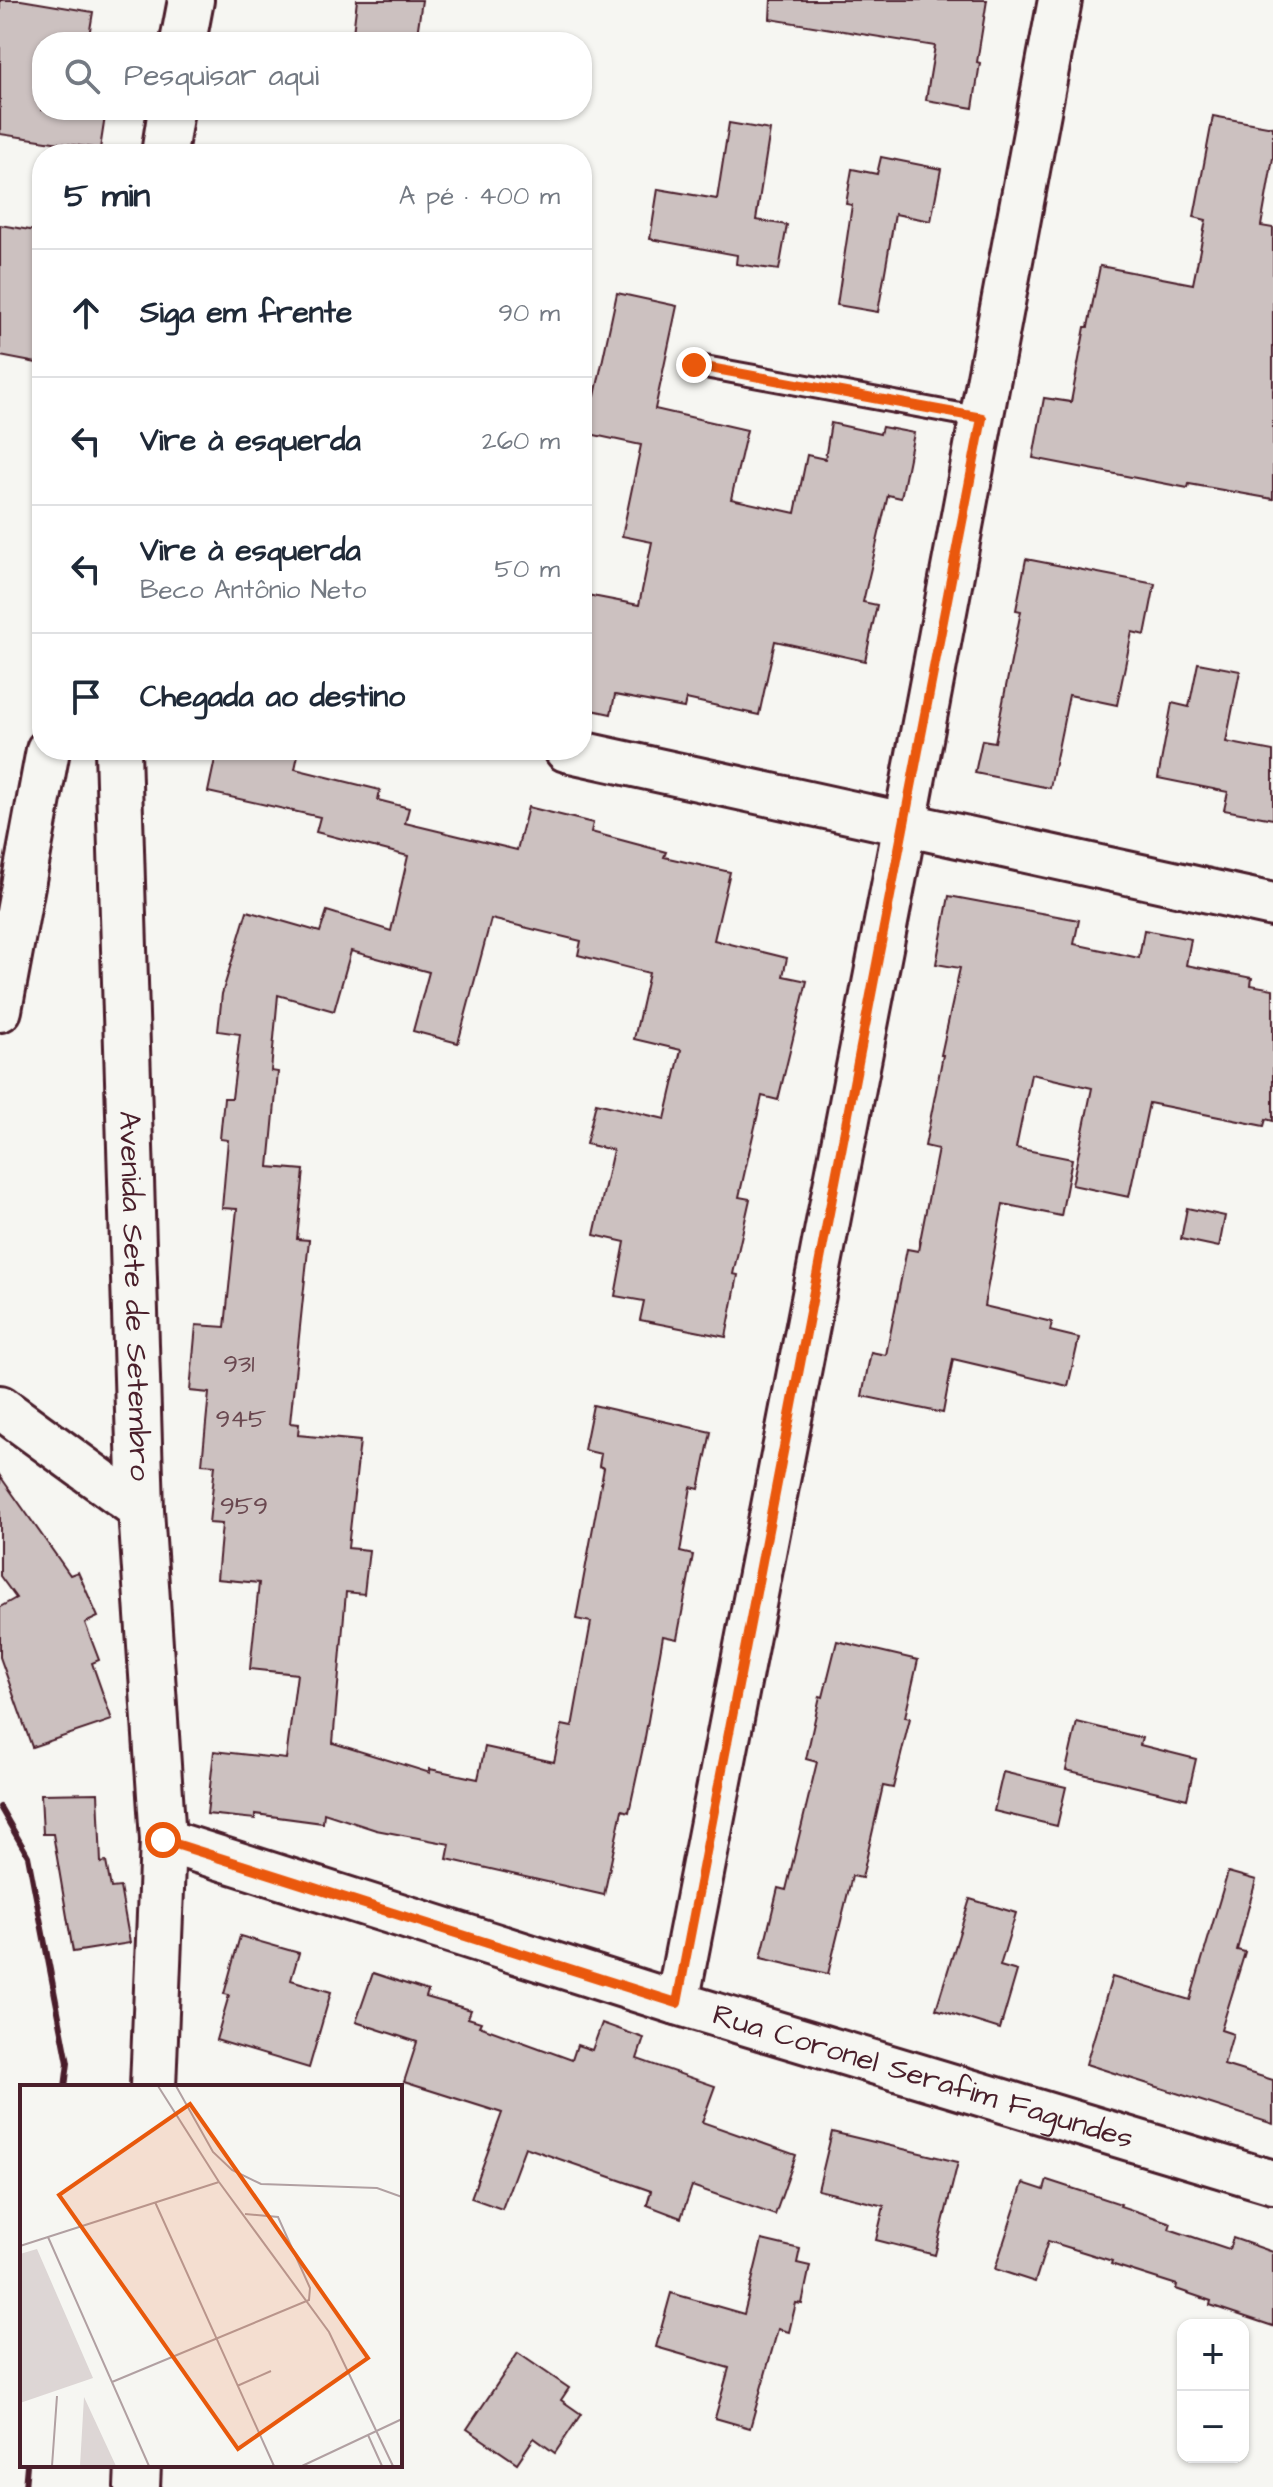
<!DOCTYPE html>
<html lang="pt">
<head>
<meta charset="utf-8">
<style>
	:root { --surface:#fff; --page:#f2f2f3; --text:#1f2937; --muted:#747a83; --line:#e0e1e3 }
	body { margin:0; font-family:"Architects Daughter",sans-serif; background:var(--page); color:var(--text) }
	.controls { position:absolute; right:24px; bottom:24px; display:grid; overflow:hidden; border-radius:16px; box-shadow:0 2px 6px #0004 }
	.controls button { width:72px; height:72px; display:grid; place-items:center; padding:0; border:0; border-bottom:2px solid var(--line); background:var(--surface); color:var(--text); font:40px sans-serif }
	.stop { position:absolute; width:24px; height:24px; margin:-18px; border:6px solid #ea580c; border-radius:50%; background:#fff }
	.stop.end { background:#ea580c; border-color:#fff; box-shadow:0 2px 8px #0008 }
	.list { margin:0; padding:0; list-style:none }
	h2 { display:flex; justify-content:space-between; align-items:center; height:104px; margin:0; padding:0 32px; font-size:34px }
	h2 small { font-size:26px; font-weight:400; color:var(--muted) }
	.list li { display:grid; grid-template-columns:52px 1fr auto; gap:24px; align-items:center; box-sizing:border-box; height:128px; padding:0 32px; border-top:2px solid var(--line) }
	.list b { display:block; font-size:30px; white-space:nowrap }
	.list p { margin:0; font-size:26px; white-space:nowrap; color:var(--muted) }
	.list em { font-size:26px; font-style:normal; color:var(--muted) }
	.icon { flex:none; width:44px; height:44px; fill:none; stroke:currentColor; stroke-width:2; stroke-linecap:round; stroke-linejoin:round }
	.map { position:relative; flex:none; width:1273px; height:2487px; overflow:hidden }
	.search { position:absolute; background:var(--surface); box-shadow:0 2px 6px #0004; left:32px; top:32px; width:560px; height:88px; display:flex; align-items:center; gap:20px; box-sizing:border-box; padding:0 28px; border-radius:32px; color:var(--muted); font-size:30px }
	.panel { position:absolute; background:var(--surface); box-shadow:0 2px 6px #0004; left:32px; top:144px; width:560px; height:616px; border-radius:32px }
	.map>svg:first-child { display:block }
</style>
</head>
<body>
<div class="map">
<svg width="1273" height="2487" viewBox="0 0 1273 2487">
	<rect width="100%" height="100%" fill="#f6f6f2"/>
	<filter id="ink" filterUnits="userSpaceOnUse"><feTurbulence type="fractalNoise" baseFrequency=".0125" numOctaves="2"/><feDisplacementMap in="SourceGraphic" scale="16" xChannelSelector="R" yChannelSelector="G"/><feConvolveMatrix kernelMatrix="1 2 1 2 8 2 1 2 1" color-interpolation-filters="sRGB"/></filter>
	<g filter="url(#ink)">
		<g fill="#ccc1c0" stroke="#4a1f2b" stroke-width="2">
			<path d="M0,0H21L93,12L88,42H42V110H106L100,149L0,134Z"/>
			<path d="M357,0H422L416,42H352Z"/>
			<path d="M771,0H987L977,62L980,63L973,108L926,100L935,46L770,19Z"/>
			<path d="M1213,116L1273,127V158L1261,226L1273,228V499L1189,484L1188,488L1033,458L1044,398L1071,402L1085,327H1088L1100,266L1193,284L1206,220L1194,217Z"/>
			<path d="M729,123L770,130L756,220L787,225L779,270L736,264L737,255L650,239L658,189L717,199Z"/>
			<path d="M881,157L941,169L931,221L895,214L878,312L837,305L852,205L846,204L852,169L877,174Z"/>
			<path d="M0,225L42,232V364L0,356Z"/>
			<path d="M617,293L677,306L655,409L747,430L731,499L795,513L807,455L825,459L831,423L880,434L882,427L914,433L901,498L888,495L863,602L877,605L865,661L775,641L759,715L686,699L684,708L615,695L611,714L582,708V594L639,605L652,542L622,536L641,445L585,433L592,395L595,396Z"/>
			<path d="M1026,559L1155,584L1145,635L1132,632L1117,705L1069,695L1050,788L975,773L982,740L995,742L1021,611L1016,610Z"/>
			<path d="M1198,663L1240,671L1226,742L1273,751V819L1224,810L1228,792L1158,778L1172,703L1189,707Z"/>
			<path d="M217,750H274L298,755L295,769L380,790L378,800L409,808L405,823L517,850L528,807L593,823L591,832L666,852L664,857L730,872L714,940L787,958L783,976L807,981L778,1100L762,1096L739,1197L750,1199L733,1274L738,1275L726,1337L640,1320L644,1301L615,1296L625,1242L594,1235L613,1150L586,1144L596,1103L665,1119L681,1050L634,1039L649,973L578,955L581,941L491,919L458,1043L413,1031L429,972L351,951L334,1011L278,995L271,1071L278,1072L269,1167L304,1170L297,1239L309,1240L290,1423L299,1424L298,1435L360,1441L348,1548L369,1550L364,1594L346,1592L333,1743L430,1773V1769L478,1779L485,1747L554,1762L562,1725L572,1727L591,1622L576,1619L604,1468L599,1466L601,1454L584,1450L593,1405L711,1432L699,1489L691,1487L680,1552L693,1555L677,1639L663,1636L644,1743L629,1812L622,1810L604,1895L447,1859L450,1844L376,1830L324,1813L323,1823L255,1814V1819L207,1814L214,1751L286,1759L297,1674L250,1669L259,1583L217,1579L222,1524L209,1523L215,1465L202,1464L209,1393L190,1391L196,1325L225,1327L237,1209L222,1208L228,1140L220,1139L224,1098H232L240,1034L218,1031L222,994L247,911L320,932L327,911L391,931L408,856L316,832L320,817L208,792Z"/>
			<path d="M949,896L1079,920L1074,944L1139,958L1144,930L1191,939L1186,965L1252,978L1251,985L1273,989V1121L1266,1119L1264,1126L1149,1103L1129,1197L1072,1185L1092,1088L1031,1074L1016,1148L1072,1159L1061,1216L1003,1204L984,1306L1052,1322L1050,1331L1079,1338L1068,1386L953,1359L943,1413L862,1396L871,1352L886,1355L907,1249L918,1251L938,1149L925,1146L943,1055H941L960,968L936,964Z"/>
			<path d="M1187,1208L1225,1216L1219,1247L1181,1239Z"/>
			<path d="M0,1476L70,1575L78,1572L98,1617L85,1623L99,1660L92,1663L112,1720L32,1747L0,1657V1607L16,1598L0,1576Z"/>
			<path d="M837,1641L918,1660L905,1717L910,1718L893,1788L883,1786L862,1878L852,1876L828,1974L761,1958L778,1888L786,1890L817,1762L806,1759L820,1696L823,1697Z"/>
			<path d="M1077,1722L1142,1738L1140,1745L1196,1759L1187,1799L1066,1770Z"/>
			<path d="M1003,1772L1066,1787L1057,1826L994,1811Z"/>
			<path d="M98,1793L101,1863L106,1862L111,1888L120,1887L130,1943L73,1952L53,1834H43L41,1794Z"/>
			<path d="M1228,1872L1256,1880L1237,1950L1245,1952L1221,2030L1233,2034L1224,2065L1273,2080V2124L1086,2064L1112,1977L1190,2000Z"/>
			<path d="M970,1899L1016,1913L1000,1966L1017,1971L1000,2029L936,2009Z"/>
			<path d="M240,1936L299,1953L291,1980L331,1992L309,2068L216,2040L229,1995L224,1994Z"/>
			<path d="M373,1973L428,1991L426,1997L471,2010L468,2018L481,2022L479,2026L572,2060L577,2045L592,2050L602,2023L644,2038L637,2059L715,2086L702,2122L796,2155L775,2215L692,2186L681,2218L647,2205L651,2191L525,2147L502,2209L471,2198L502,2113L404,2082L417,2042L356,2022Z"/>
			<path d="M832,2132L958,2162L935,2255L876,2240L884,2206L818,2190Z"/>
			<path d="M1047,2180L1121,2204L1120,2206L1171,2223L1169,2229L1229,2249L1233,2238L1273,2252V2326L1210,2305L1211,2301L1176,2289L1177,2285L1111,2264L1112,2261L1048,2241L1035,2282L995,2269L1023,2183L1044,2190Z"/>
			<path d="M762,2240L800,2249L797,2263L810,2266L802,2304L796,2303L789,2332L778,2329L750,2428L715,2418L729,2368L656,2347L671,2293L744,2314Z"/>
			<path d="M518,2353L569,2388L561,2400L581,2414L555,2453L534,2438L517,2463L467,2429Z"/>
		</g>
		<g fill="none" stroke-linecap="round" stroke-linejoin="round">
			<g stroke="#4a1f2b" stroke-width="26">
				<path id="lane" d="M694,365L982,418"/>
			</g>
			<g stroke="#4a1f2b" stroke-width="48">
				<g id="street">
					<path d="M566,750L1273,905"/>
					<path d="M0,1010L48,750"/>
					<path d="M0,1407L141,1510"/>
					<path id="s1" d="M163,1840L677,2003L1273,2182"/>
					<path d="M677,2003L905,824L1060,0"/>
				</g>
			</g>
			<g stroke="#4a1f2b" stroke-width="50">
				<g id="secondary">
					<path d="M183,42L191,0"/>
					<path d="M164,154L171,110"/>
					<path id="s2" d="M118,750L141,1510L163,1840L153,2087"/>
					<path d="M137,2487L138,2465"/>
				</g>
			</g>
			<use href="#lane" stroke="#f6f6f2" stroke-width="20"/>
			<use href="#street" stroke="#f6f6f2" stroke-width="42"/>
			<use href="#secondary" stroke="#f6f6f2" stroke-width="44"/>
			<g stroke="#4a1f2b" stroke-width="6">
				<path d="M0,1807L28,1856L68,2063L65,2087"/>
				<path d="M25,2487L27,2465"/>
			</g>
		</g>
	</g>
	<g fill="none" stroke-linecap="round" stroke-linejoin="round" filter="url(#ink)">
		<path stroke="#ea580c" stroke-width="10" d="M163,1840L677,2003L982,418L694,365"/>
	</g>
	<g text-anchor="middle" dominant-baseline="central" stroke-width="7" stroke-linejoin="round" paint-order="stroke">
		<g font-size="26" fill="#6a4850">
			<text x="239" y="1364">931</text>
			<text x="241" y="1419">945</text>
			<text x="244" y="1506">959</text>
		</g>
		<g font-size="30" fill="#4a1f2b" stroke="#f6f6f2">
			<text stroke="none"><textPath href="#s2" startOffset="546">Avenida Sete de Setembro</textPath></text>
			<text stroke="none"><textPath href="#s1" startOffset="796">Rua Coronel Serafim Fagundes</textPath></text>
		</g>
	</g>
	<g transform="translate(20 2085)">
		<rect width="382" height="382" fill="#f6f6f2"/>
		<path d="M17,164L73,293L0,318V169ZM64,312L96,381H60Z" fill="#ddd6d5"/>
		<path fill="none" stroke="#b1a0a2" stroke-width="2" d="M138,1L199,97L309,247L373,381M156,1L193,67L212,85L241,99L357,103L382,112M135,117L254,381M28,152L129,381M0,161L199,97M92,297L289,215L290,203L258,132L225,129M217,301L251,286M348,350L362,381M32,381L37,311M282,381L382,334"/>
		<path fill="#e8590c" fill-opacity="0.15" stroke="#e8590c" stroke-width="4" d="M170,19L348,273L218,364L39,110Z"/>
		<rect width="382" height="382" fill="none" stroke="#4a1f2b" stroke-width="4"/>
	</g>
</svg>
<div class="controls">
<button>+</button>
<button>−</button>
</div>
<div class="stop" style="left:163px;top:1840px"></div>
<div class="stop end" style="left:694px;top:365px"></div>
<div class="search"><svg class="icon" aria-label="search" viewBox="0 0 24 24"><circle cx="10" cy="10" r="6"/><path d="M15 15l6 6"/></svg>Pesquisar aqui</div>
<section class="panel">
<h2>5 min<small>A pé · 400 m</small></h2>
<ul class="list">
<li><svg class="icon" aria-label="ahead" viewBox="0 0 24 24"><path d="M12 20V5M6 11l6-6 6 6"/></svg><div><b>Siga em frente</b></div><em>90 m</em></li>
<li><svg class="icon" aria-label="left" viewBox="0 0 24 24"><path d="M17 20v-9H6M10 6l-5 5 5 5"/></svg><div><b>Vire à esquerda</b></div><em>260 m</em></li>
<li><svg class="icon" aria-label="left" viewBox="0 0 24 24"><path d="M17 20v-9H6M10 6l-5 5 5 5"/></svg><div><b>Vire à esquerda</b><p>Beco Antônio Neto</p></div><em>50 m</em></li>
<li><svg class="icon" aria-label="arrive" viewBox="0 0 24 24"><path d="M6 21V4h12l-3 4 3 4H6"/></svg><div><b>Chegada ao destino</b></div></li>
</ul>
</section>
</div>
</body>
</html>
